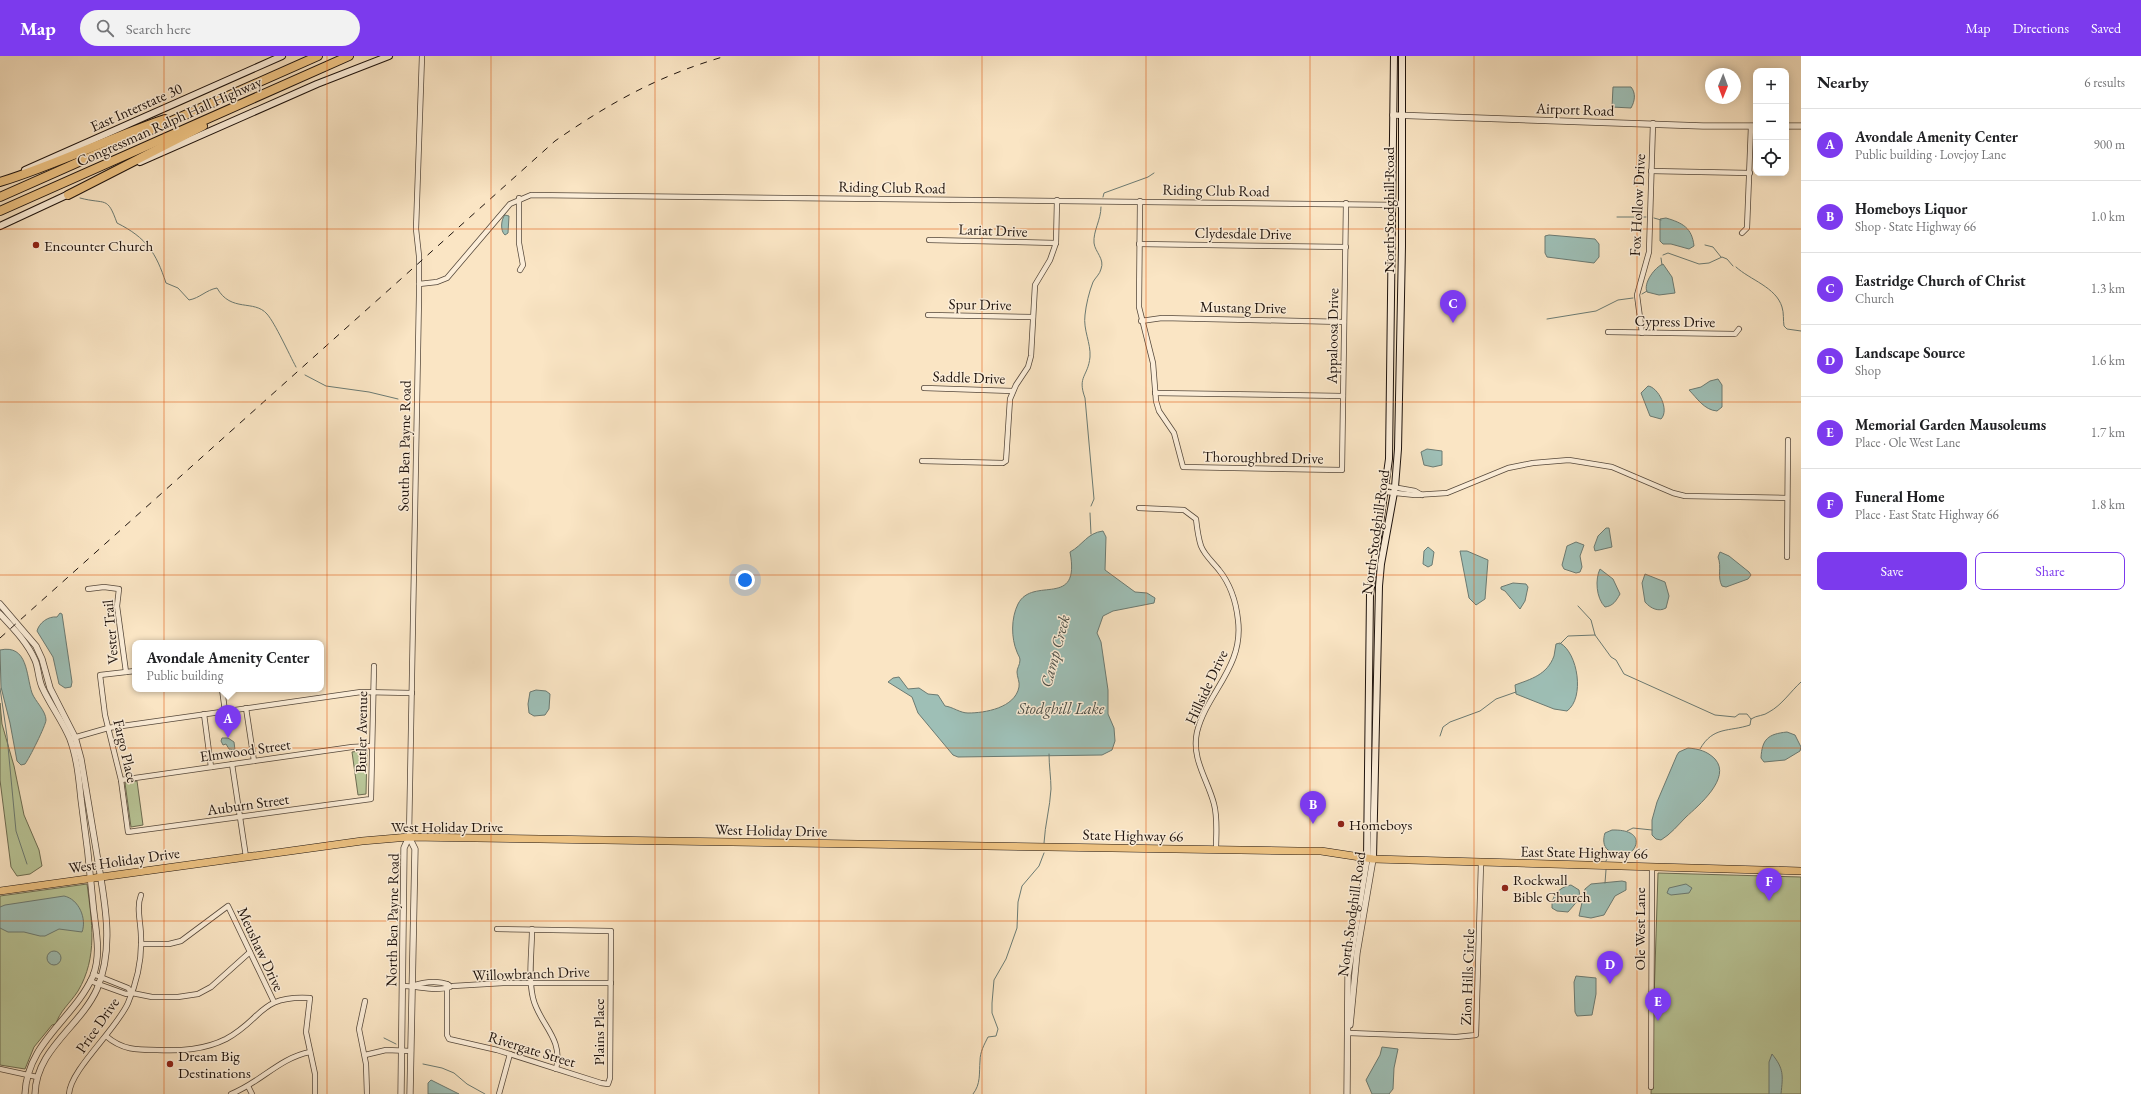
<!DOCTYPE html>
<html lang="en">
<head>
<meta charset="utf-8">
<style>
	:root { --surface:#fff; --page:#f2f2f2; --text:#202124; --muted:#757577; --line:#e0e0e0; --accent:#7c3aed }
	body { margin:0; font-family:"EB Garamond",serif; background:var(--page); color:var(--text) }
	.controls { position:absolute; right:12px; top:12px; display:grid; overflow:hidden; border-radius:8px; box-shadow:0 2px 10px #0003 }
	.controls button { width:36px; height:36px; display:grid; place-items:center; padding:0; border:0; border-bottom:1px solid var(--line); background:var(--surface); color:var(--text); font:20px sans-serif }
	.compass { position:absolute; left:1705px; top:12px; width:36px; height:36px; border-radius:50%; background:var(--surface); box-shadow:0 2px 10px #0003; rotate:181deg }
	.you { position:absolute; left:745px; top:524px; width:14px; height:14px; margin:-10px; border:3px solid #fff; border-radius:50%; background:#1a73e8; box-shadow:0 0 0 6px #1a73e833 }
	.badge { display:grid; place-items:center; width:26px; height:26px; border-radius:50%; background:var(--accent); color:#fff; font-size:13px; font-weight:700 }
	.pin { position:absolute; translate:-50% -33px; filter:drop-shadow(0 1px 2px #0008) }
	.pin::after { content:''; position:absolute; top:21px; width:14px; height:12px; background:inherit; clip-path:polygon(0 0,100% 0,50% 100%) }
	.popup { position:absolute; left:132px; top:584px; width:192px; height:52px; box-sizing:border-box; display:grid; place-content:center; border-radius:8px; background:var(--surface); filter:drop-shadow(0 1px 3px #0005); font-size:13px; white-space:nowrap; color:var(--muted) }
	.popup b { font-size:15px; color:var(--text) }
	.popup::after { content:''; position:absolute; left:50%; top:100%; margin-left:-8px; border:8px solid transparent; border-top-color:var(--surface) }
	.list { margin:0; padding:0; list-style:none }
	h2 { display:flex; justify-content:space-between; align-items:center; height:52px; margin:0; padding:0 16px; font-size:17px }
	h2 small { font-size:13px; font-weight:400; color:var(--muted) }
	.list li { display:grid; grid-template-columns:26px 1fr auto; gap:12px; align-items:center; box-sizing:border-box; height:72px; padding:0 16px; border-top:1px solid var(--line) }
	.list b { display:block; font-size:15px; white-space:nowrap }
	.list p { margin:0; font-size:13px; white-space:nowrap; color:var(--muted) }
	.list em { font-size:13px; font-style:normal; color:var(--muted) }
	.actions { display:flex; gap:8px; padding:12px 16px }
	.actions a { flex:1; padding:9px 0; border:1px solid var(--accent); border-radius:8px; text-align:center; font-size:14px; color:var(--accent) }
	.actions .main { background:var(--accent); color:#fff }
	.icon { flex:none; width:22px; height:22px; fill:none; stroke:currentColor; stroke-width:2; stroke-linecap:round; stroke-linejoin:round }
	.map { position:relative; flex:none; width:1801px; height:1038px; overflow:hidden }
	header { display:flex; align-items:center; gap:24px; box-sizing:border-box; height:56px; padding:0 20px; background:var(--accent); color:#fff }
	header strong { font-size:19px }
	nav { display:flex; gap:22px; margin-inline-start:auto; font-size:14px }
	.search { width:280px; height:36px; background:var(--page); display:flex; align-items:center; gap:10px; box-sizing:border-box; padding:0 14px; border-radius:22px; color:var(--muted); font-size:15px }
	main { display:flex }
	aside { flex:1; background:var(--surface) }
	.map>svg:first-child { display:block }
</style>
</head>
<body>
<header>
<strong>Map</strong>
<div class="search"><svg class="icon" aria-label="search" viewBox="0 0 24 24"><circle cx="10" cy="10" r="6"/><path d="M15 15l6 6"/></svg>Search here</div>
<nav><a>Map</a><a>Directions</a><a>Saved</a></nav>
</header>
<main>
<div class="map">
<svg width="1801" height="1038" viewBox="0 0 1801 1038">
	<rect width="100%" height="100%" fill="#fae5c4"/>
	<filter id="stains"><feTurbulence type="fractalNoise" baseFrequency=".005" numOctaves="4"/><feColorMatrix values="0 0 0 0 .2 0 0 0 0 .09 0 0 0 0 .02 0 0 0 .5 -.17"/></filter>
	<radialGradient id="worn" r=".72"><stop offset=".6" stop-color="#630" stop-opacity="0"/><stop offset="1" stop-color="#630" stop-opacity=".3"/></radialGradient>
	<g fill="#b9c698" stroke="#6c6c52">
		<path d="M0,647L2,668L14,710L24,759L39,794L42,810L30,818L17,820L11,811L0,724Z"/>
		<path d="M367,694L366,738L358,739L352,696Z"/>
		<path d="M137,725L143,769L131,771L125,727Z"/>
		<path d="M1658,817L1801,821V1038H1651Z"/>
		<path d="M87,828C92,866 98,901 78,935C71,946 59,956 56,968L52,969L34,991L25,1013L0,1009V840Z"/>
	</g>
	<g fill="#9ebfb6" stroke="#6b7a72">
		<path d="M1613,31H1631C1636,37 1635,45 1631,52L1612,51Z"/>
		<path d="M505,159L509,160L508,177L505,179C500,175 501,163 505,159Z"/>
		<path d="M1666,162C1683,167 1692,172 1694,190L1689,193L1671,188H1663L1660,185V163Z"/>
		<path d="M1549,179L1595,183L1599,188V201L1594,207L1547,201L1545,197V180Z"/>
		<path d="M1663,208L1672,221L1675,237L1659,239L1647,236C1643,227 1655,211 1663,208Z"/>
		<path d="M1718,323L1722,329V351L1717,355C1704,354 1697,342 1689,334L1701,331L1710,325Z"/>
		<path d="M1648,330C1658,331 1670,354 1661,363L1650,360L1641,337Z"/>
		<path d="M1427,393L1442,395V409L1433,411L1424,409L1421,396Z"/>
		<path d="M1606,472H1609L1612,491L1595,495L1594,491L1598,480Z"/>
		<path d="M1103,475L1106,481L1105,514L1135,536L1147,537L1155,542L1154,547L1113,555L1103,560L1097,577L1101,586L1108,634V658L1114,672L1115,685L1112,694L1102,699L958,701L953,699L918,657L912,641L888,626L893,622L899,621L908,633L919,632L928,638L938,639L945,650C953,651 960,657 968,657C985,657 1015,652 1019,631C1020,626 1017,621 1017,616C1017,612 1020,609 1020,604C1020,601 1018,599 1017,596C1011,582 1011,562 1018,548C1033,519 1081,554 1070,496C1083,489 1087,477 1103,475Z"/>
		<path d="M1576,486L1584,489L1580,500L1582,511L1580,516L1576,517L1564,513L1562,509L1567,490Z"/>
		<path d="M1428,491L1434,496L1432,509L1428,511L1423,508L1424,495Z"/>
		<path d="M1460,495H1467L1488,504L1485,543L1476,549L1469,542Z"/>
		<path d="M1720,496L1729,500L1749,516L1751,519L1748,523L1726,531L1722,530C1717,521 1722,511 1718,501Z"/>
		<path d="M1600,513L1613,523L1620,538C1616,545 1613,550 1605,551C1596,542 1595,523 1600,513Z"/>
		<path d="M1645,518L1665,526L1669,540L1666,552C1659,556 1651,553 1645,546L1642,527Z"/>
		<path d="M1513,527L1526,528L1528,531L1525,545L1520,553L1505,535L1501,533V531Z"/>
		<path d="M60,557L62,558L72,626L71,631L65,632L59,628L53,601L37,575C39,567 48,560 57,561Z"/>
		<path d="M1560,587C1578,597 1585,642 1567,655L1554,653L1516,638L1515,629C1531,623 1547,619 1554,600C1555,596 1555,592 1556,588Z"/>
		<path d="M0,594C28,588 26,619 32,637C35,645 46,655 46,664C46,669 29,703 25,708L21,709L17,705L10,667L1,631Z"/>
		<path d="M536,634L546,635L550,638L549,653L545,659L534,660L529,657L528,648L530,636Z"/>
		<path d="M1787,676L1795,679L1801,691L1800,695L1785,704L1764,706L1761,702C1762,683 1768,678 1787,676Z"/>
		<path d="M222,682H228L234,686L235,694L229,693L226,688L223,689L221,685Z"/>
		<path d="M1688,692C1699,693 1707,695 1715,703C1732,722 1698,750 1686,761C1678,769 1671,778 1661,784L1656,783L1652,779V764L1657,746L1677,699L1679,696Z"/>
		<path d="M1612,774C1656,773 1630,810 1612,799C1611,797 1610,795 1608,794C1603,790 1603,783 1605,777Z"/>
		<path d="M1622,825L1626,826V834L1615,840L1604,859L1591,862L1579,860L1585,833L1591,828Z"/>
		<path d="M1686,828L1692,832L1689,837L1671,839L1667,837L1669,832Z"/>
		<path d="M1571,829L1579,834L1580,842L1568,856L1557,855L1552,852C1551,840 1559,831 1571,829Z"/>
		<path d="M64,840C79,843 87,863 82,876L59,873L45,880H40L24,876H8L0,872V851L5,849Z"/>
		<circle cx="54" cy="902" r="7"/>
		<path d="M1576,920L1596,922V938L1592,959L1577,960L1575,956L1574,926Z"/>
		<path d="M1382,991L1398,993L1394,1012L1393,1033L1389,1038H1372L1366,1024L1380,999Z"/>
		<path d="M1772,998C1784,1013 1783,1019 1781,1038H1769V1006Z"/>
		<path d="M431,1024L459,1038H428V1027Z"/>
	</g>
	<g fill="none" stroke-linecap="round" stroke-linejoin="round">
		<g stroke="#6b7a72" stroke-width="1">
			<path d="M1103,141L1104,137L1148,121L1154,117"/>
			<path d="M80,142C106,149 107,139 117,167C147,182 156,197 166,227L178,232L189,244C200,242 206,234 217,232C231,257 254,243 267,258C275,267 289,298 296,311"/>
			<path d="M1617,161H1646"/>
			<path d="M1654,162L1661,164"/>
			<path d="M1705,189L1713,191L1721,201"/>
			<path d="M1663,199L1668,197L1699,208L1709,207L1722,201L1727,203L1733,210"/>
			<path d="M1661,202L1662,209"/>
			<path d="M1736,211C1750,224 1776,231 1782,251C1784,257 1783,264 1784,270L1787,273L1801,275"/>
			<path d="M1642,238L1647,235"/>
			<path d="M1547,263L1596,255L1618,244L1633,242"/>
			<path d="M305,319L326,330L369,336L398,343"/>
			<path d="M1091,450L1094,443L1085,342C1077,320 1088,321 1090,301C1091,287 1083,274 1085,259C1086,249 1089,236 1093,226C1095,222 1100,218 1101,213C1105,203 1095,196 1094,187C1093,175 1101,164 1101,151"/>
			<path d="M1090,457L1091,478"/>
			<path d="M1578,550L1591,564L1595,579L1611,601L1616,604L1624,618L1715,659L1735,661L1739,658H1747L1751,663"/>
			<path d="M1560,588L1568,580L1595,579"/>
			<path d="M0,632L7,680L16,775L27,808"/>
			<path d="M1440,680L1443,671L1450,666L1480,655L1496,643L1516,636"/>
			<path d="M1700,693C1713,670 1729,676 1750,669L1751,663C1757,659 1764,660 1769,656C1782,649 1790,636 1801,626"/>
			<path d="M1627,775L1633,772L1652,774"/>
			<path d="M1044,787C1045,768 1050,752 1051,733C1051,722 1049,710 1049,698"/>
			<path d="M1606,805L1611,795"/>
			<path d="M1605,827L1606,814"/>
			<path d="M384,982L396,988"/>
			<path d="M423,1008L442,1012L454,1017L467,1028L485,1038"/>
			<path d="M973,1038C981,1028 979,1017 980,1005C980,996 984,989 988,981L996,980L998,973L992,957V947L994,924L1006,903L1017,872L1018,846L1022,830L1039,810L1044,797"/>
		</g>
		<g stroke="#55483b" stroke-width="6">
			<g id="minor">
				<path d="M1651,115L1750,117"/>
				<path d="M519,142V187L523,209L520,214"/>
				<path d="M1140,145L1139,251L1153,307L1156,345L1159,355L1174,377L1183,411L1342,414L1346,147"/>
				<path d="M1742,177L1747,172L1751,70"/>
				<path d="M929,184L1056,187"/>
				<path d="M1139,188L1346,191"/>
				<path d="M419,228L437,226L447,222L510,148L531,139L1402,149"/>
				<path d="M928,259L1033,261"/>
				<path d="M1141,265L1162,262L1344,266"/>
				<path d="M1608,276L1735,278L1739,273"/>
				<path d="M1642,277L1637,239L1649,196L1653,67"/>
				<path d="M924,332L1013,335"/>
				<path d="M1155,337L1343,340"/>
				<path d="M922,405L1003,407L1006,405L1010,343L1016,329L1028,311L1031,300L1035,229L1050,204L1056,187L1057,144"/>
				<path d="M1387,430L1415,435L1422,439"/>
				<path d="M1386,436L1415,439L1447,437L1508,412L1533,407L1569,404L1612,411L1673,437L1685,440L1787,442"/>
				<path d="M1139,452L1184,454L1196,463C1197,472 1198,481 1201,490C1205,500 1213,506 1219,514C1231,529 1236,545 1238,564C1244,611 1207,636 1197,676C1191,703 1208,724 1214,748C1218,763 1216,779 1216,794"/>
				<path d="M1787,501L1788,384"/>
				<path d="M88,533L104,531L119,533L117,550L126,616"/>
				<path d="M135,615L100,619L105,659L121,724L128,776L371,743L374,610"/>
				<path d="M222,633L225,655"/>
				<path d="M246,652L254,705"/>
				<path d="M204,658L211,711"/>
				<path d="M73,682L108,672L361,636L412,637"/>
				<path d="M232,708L246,801"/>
				<path d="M121,724L352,691L372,690"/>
				<path d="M409,781L419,240V200L416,173L422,0"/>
				<path d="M532,873C532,895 528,921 533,942C539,968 564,982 556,1013"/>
				<path d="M141,888H169L181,885L228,850L274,946"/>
				<path d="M93,918L128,932L132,937"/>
				<path d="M90,925L126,938L132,937L152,941H178L198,938L211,931L250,896"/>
				<path d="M447,928V979L449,983L497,994L601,1027L608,1028L610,1022L611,875L497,873"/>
				<path d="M403,930C419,930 434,936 450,931"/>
				<path d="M412,930C424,926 437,924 449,929"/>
				<path d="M453,930L503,927H611"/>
				<path d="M365,945L359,973L366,1008L367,1038"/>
				<path d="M1349,977L1456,981L1476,979L1481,807"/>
				<path d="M106,980C122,994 137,994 157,994C181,995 204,994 226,983C263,963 259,939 310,942L306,976L315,1018V1038"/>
				<path d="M365,999L386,994L411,995"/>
				<path d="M0,1013L37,1021"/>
				<path d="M248,1030L252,1038"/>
				<path d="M1651,1031L1652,811"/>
				<path d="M69,1038C70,1014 116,974 128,947C137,926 142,904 141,881C141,867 136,852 141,839"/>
				<path d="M231,1038C260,1027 279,1002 310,996"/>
				<path d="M499,1038L510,998"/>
			</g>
		</g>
		<g stroke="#55483b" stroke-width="7">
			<g id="tertiary">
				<path d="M1393,59L1703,70H1756"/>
				<path d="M1786,70H1801"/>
				<path d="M0,548L36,590L42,603L50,632L75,681L81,703C86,733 91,763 96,793C103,838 116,889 97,933C80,971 36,993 35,1038"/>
				<path d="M0,558C13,572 27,586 35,604C39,613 38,624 43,633C51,650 63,666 70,683C77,702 79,723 81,743C86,778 90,813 93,848C95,871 102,897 93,920C74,963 27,986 25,1038"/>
				<path d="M409,781L415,793L410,1038"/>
				<path d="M1350,969L1357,897L1373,803"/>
				<path d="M401,1038L404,792L409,781"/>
				<path d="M1347,1038L1348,919L1367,803"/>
			</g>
		</g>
		<g stroke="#1e130d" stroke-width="8">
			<g id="secondary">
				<path d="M140,106L317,28L389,0"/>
				<path d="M25,114L282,0"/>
				<path d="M0,170L71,137"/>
				<path d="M1367,803L1370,538L1389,403L1394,0"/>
				<path d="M1373,803L1379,530L1381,508L1395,431L1398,393L1402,190V0"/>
			</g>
		</g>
		<g stroke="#1e130d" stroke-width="8">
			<path id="primary" d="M0,835L362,785L409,781L1298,795H1321L1373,803L1801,815"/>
		</g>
		<g stroke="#1e130d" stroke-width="10">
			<g id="motorway">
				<path d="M0,126C56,109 109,82 165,63"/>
				<path d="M68,139L203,70"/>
				<path d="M0,141L318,0"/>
				<path d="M0,155L349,0"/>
			</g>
		</g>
		<use href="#minor" stroke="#fceed9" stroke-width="4.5"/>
		<use href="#tertiary" stroke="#fceed9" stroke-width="5.5"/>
		<use href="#secondary" stroke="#fceed9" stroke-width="6"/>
		<use href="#primary" stroke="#edc282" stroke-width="7"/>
		<use href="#motorway" stroke="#edc282" stroke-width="8"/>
		<path stroke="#1e130d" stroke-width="1" stroke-dasharray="7 7" stroke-linecap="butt" d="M0,582L555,85C611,46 660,19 726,0"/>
	</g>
	<path fill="none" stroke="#de560c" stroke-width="1" stroke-opacity="0.55" d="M164,0V1038M327,0V1038M491,0V1038M655,0V1038M819,0V1038M982,0V1038M1146,0V1038M1310,0V1038M1474,0V1038M1637,0V1038M0,173H1801M0,346H1801M0,519H1801M0,692H1801M0,865H1801"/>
	<g fill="#8f2418" stroke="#fceed9" stroke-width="1.5">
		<circle cx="36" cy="189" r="4"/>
		<circle cx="1341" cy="768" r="4"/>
		<circle cx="1505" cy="832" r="4"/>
		<circle cx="170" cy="1008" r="4"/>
	</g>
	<g text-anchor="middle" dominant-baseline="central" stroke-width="3" stroke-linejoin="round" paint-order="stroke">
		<g font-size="15" fill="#1e130d" stroke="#fceed9">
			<text transform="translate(136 51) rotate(-24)">East Interstate 30</text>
			<text transform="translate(1575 53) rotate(2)">Airport Road</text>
			<text transform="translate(169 65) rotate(-24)">Congressman Ralph Hall Highway</text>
			<text transform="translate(892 131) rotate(1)">Riding Club Road</text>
			<text transform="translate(1216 134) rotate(1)">Riding Club Road</text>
			<text transform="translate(1637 149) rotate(-87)">Fox Hollow Drive</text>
			<text transform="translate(1388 154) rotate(-90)">North Stodghill Road</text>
			<text transform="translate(993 174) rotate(2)">Lariat Drive</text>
			<text transform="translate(1243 177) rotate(1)">Clydesdale Drive</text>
			<text transform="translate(980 248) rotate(1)">Spur Drive</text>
			<text transform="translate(1243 251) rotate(1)">Mustang Drive</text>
			<text transform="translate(1675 265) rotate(1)">Cypress Drive</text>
			<text transform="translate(1332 280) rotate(-89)">Appaloosa Drive</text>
			<text transform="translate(969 321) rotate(2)">Saddle Drive</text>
			<text transform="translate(404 390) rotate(-89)">South Ben Payne Road</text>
			<text transform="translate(1263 401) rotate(1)">Thoroughbred Drive</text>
			<text transform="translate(1375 476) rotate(-82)">North Stodghill Road</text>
			<text transform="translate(110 576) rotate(-95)">Vester Trail</text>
			<text transform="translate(1206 631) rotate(-65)">Hillside Drive</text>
			<text transform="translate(361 676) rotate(-89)">Butler Avenue</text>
			<text transform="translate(245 694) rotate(-8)">Elmwood Street</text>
			<text transform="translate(126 695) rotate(77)">Fargo Place</text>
			<text transform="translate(248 748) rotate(-8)">Auburn Street</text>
			<text x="447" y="770">West Holiday Drive</text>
			<text transform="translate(771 774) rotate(1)">West Holiday Drive</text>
			<text transform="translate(1133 779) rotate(1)">State Highway 66</text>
			<text transform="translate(1584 796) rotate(1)">East State Highway 66</text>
			<text transform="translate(124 804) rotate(-8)">West Holiday Drive</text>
			<text transform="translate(1351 858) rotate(-82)">North Stodghill Road</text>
			<text transform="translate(392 864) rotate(-89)">North Ben Payne Road</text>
			<text transform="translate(1639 873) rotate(-90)">Ole West Lane</text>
			<text transform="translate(261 893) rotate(65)">Meushaw Drive</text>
			<text transform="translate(531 917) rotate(-2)">Willowbranch Drive</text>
			<text transform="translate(1467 921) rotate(-88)">Zion Hills Circle</text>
			<text transform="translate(97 969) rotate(-55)">Price Drive</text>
			<text transform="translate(598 976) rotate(-90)">Plains Place</text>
			<text transform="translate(532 993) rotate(17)">Rivergate Street</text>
		</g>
		<g font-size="15" fill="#1e130d" stroke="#fceed9" text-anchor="start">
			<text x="44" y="189">Encounter Church</text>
			<text x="1349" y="768">Homeboys</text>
			<text x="1513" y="823">Rockwall<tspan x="1513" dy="17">Bible Church</tspan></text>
			<text x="178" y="999">Dream Big<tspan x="178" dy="17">Destinations</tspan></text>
		</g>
		<g font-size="16" font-style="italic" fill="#4b4f48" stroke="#fceed9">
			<text transform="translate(1055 595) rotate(-75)">Camp Creek</text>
			<text x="1061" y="652">Stodghill Lake</text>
		</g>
	</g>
	<rect width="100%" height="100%" filter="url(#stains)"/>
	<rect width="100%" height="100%" fill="url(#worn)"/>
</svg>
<div class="controls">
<button>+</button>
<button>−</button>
<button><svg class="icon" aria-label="locate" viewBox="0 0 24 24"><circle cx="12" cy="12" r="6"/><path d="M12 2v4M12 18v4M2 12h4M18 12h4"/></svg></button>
</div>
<svg class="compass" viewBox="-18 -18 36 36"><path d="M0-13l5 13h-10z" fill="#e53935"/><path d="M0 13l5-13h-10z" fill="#757577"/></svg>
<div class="you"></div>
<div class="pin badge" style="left:228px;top:682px">A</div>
<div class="popup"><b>Avondale Amenity Center</b>Public building</div>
<div class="pin badge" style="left:1313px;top:768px">B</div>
<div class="pin badge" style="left:1453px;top:267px">C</div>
<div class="pin badge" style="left:1610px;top:928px">D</div>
<div class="pin badge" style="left:1658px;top:965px">E</div>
<div class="pin badge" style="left:1769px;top:845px">F</div>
</div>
<aside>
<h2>Nearby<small>6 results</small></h2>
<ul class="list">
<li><span class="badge">A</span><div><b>Avondale Amenity Center</b><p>Public building · Lovejoy Lane</p></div><em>900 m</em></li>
<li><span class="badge">B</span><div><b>Homeboys Liquor</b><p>Shop · State Highway 66</p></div><em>1.0 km</em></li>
<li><span class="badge">C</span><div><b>Eastridge Church of Christ</b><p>Church</p></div><em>1.3 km</em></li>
<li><span class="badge">D</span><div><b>Landscape Source</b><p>Shop</p></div><em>1.6 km</em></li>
<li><span class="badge">E</span><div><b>Memorial Garden Mausoleums</b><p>Place · Ole West Lane</p></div><em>1.7 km</em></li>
<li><span class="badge">F</span><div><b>Funeral Home</b><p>Place · East State Highway 66</p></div><em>1.8 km</em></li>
</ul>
<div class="actions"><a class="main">Save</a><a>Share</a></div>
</aside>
</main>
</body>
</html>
